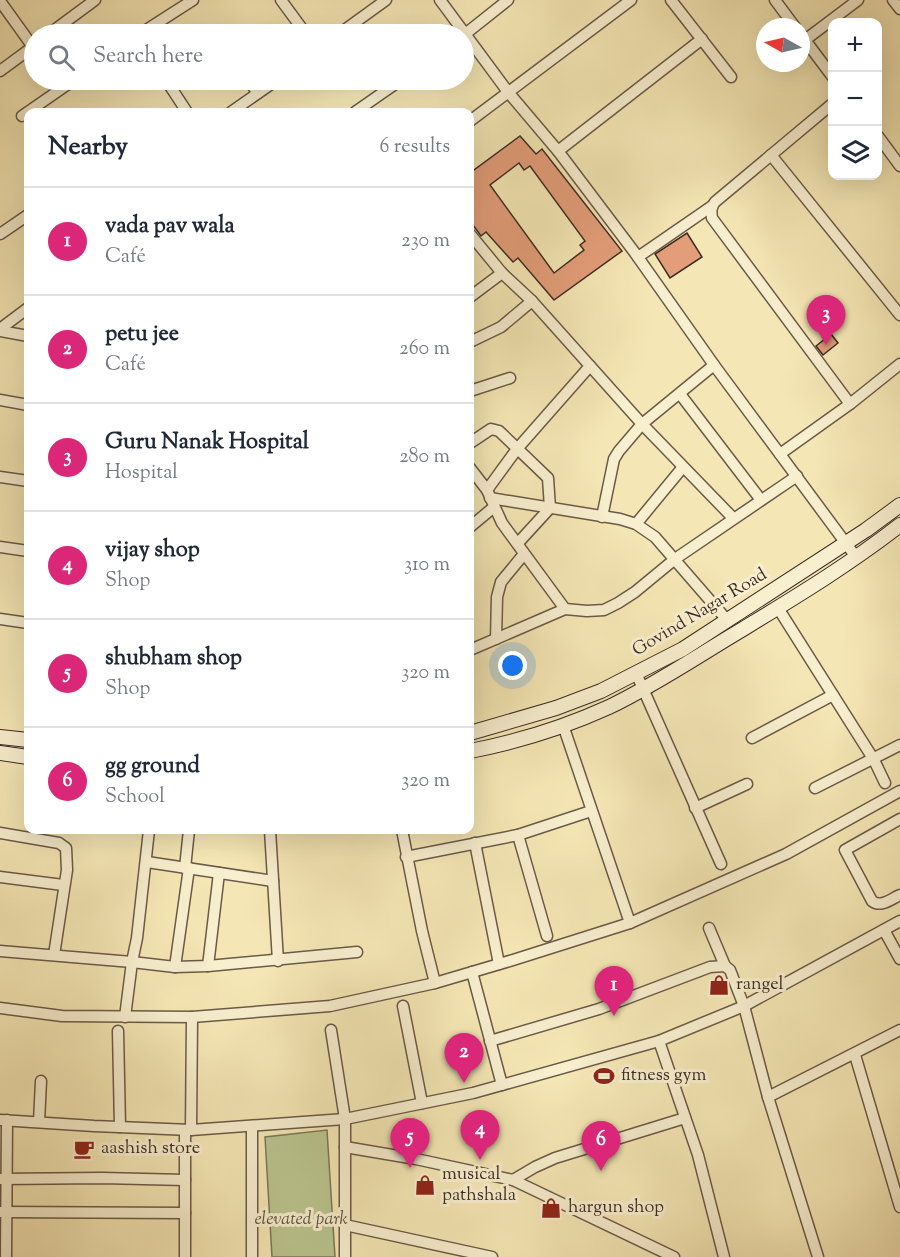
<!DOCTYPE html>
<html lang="en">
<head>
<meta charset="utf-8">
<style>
	:root { --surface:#fff; --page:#f2f2f3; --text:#1f2937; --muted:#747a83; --line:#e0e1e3; --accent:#db2777 }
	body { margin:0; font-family:"Sorts Mill Goudy",serif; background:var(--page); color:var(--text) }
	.controls { position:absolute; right:18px; top:18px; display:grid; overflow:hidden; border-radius:12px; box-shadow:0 6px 24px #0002 }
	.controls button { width:54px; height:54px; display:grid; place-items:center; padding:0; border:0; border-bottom:2px solid var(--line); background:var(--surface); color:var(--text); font:30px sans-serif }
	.compass { position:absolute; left:756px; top:18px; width:54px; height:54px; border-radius:50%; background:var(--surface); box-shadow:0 6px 24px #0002; rotate:278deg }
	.you { position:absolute; left:513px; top:666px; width:21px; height:21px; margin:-15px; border:4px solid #fff; border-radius:50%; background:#1a73e8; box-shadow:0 0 0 9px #1a73e833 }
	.badge { display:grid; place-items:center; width:39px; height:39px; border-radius:50%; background:var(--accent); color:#fff; font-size:20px; font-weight:700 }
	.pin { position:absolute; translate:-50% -50px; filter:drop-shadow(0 2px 3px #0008) }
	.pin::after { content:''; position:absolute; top:32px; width:21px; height:18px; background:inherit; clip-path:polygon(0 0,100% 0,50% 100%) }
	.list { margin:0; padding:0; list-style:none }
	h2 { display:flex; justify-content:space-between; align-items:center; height:78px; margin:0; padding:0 24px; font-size:26px }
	h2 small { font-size:20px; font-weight:400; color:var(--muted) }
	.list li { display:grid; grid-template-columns:39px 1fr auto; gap:18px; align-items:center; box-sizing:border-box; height:108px; padding:0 24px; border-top:2px solid var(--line) }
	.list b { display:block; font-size:22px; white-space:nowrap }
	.list p { margin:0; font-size:20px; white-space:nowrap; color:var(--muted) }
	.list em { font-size:20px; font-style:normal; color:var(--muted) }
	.icon { flex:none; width:33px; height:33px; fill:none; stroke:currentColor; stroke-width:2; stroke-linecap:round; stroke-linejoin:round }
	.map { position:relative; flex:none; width:900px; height:1257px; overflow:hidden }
	.search { position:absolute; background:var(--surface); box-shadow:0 6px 24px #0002; left:24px; top:24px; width:450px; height:66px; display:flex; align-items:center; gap:15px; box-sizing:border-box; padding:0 21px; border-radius:33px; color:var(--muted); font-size:22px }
	.panel { position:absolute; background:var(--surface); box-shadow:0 6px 24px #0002; left:24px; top:108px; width:450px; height:726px; border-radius:12px }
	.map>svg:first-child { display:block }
</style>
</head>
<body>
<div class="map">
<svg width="900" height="1257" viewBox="0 0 900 1257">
	<rect width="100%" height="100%" fill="#f5e7b5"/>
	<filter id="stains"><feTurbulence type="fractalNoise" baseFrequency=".00333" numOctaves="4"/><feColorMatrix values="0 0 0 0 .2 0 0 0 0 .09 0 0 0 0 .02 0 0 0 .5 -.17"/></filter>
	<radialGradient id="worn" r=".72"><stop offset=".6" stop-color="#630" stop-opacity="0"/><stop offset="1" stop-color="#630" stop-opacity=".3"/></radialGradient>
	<path fill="#bac58e" stroke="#7b7859" stroke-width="1.5" d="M327,1130L335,1257H272L265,1137Z"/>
	<g fill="#e39d79" stroke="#3c2b24" stroke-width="1.5" fill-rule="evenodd">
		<path d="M520,136L536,154L542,149L622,251L554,300L518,258L513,262L486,232L481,236L470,221V173ZM519,163L524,170L530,166L585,241L580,245L584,250L554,273L490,185Z"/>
		<path d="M687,233L702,257L670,278L655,254Z"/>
		<path d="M831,334L838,343L823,355L816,346Z"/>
	</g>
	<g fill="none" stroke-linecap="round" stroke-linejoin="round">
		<g stroke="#6a5a48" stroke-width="13">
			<g id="street">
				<path d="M281,0L306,34"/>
				<path d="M440,0L508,92L558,151L635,253L714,365L856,557"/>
				<path d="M671,0L731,77"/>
				<path d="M775,0L795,27"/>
				<path d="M893,0L900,9"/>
				<path d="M0,1L33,47"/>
				<path d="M49,34L95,0"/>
				<path d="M140,34L193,0"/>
				<path d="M339,34L386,0"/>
				<path d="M464,35L508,0"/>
				<path d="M802,36L832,76"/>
				<path d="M805,40L858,0"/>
				<path d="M0,71L34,46"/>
				<path d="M248,80L258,93"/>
				<path d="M168,83L187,112"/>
				<path d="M832,104L715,202C711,207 711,211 712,218L850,404"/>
				<path d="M231,112L277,80"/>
				<path d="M355,112L401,80"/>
				<path d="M22,116L74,80"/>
				<path d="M470,121L631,0"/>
				<path d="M878,136L900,166"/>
				<path d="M558,151L702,39"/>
				<path d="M771,155L900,315"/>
				<path d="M0,234L28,215"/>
				<path d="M470,234L502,273L532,301L642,424L733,518"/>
				<path d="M638,257L712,206"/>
				<path d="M470,297L502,273"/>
				<path d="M0,329L28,308"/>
				<path d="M0,331L28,336"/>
				<path d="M470,342L501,327L532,301"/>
				<path d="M470,391L510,378"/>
				<path d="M680,394L761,500"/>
				<path d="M0,400L28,405"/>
				<path d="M470,443L491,429L499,431L548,478L550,508L518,543"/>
				<path d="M780,454L850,404L900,364"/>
				<path d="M470,468L487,490L502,523L565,609"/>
				<path d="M0,477L28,481"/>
				<path d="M487,490L517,449L590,366"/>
				<path d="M490,498L620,519L636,524L655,537L727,620"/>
				<path d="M602,517L614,459L619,451L642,424L714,365"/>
				<path d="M636,524L683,467"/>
				<path d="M470,527L494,507"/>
				<path d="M0,547L28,551"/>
				<path d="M778,608L874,760L885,783"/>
				<path d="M0,619L28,623"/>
				<path d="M496,639L497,597L501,582L524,554"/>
				<path d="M470,650L565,609L587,611L604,610L618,603L635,592L675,559L797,476"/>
				<path d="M636,673L721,864"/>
				<path d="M563,725L630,923L786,854L900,791"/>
				<path d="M752,738L833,695"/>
				<path d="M815,788L900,745"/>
				<path d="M695,808L747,784"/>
				<path d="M900,819L845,850L872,901C881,908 891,899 900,895"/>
				<path d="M270,830L278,961"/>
				<path d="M402,830L422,931L435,983"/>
				<path d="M0,833L59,843L66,848L67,870L54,955"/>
				<path d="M518,835L547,936"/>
				<path d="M475,843L499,964"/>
				<path d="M406,857L518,835L591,811"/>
				<path d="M147,862L273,881"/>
				<path d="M185,868L189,830"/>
				<path d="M0,877L63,885"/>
				<path d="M709,928L725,966"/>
				<path d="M884,930L900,959"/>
				<path d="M0,951L132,962L137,938L149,830"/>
				<path d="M208,966L219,873"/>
				<path d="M175,967L189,868"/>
				<path d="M472,972L502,1085"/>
				<path d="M403,1006L422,1103"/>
				<path d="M0,1008L62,1016L192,1017L330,1006L435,983L513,960L630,923"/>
				<path d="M125,1017L132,962L175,967L208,966L357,952"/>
				<path d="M331,1030L345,1119V1257"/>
				<path d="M118,1031L120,1127"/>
				<path d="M490,1041L599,1009L710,967L725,966L730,970L744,1006L768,1097L818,1257"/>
				<path d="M659,1041L698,1155L724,1257"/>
				<path d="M855,1055L900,1207"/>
				<path d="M768,1097L900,1030"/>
				<path d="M0,1120L94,1126L191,1130L345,1119L473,1093L659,1041L744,1006L900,921"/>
				<path d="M39,1122L41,1081"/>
				<path d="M191,1130L192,1017"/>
				<path d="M345,1147L416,1159L513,1180L674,1257"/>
				<path d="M0,1179L102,1178L185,1180"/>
				<path d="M513,1180L535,1167L555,1158L685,1118"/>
				<path d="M0,1212L185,1213"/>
				<path d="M345,1225L492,1257"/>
				<path d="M6,1257L7,1120"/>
				<path d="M185,1257V1130"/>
				<path d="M252,1257V1126"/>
			</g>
		</g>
		<g stroke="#3c2b24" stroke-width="16">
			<g id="secondary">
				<path d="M470,733L556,708L601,691L683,649L866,530L900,505"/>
				<path d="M0,737L28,740"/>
				<path d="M470,751C517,742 565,727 609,707C655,685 699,655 743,629C797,596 850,564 900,525"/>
				<path d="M0,753L28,757"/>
			</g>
		</g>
		<use href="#street" stroke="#f8efcf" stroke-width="10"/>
		<use href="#secondary" stroke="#f8efcf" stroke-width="14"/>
	</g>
	<defs>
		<g id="shop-bare" transform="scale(1.62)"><path d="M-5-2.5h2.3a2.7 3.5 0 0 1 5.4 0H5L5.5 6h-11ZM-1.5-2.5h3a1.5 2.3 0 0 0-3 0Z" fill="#8f2418" stroke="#f8efcf" stroke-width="2.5" paint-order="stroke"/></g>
		<g id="stadium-bare" transform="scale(1.62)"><path d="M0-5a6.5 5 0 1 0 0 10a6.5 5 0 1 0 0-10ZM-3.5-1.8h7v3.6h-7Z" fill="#8f2418" stroke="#f8efcf" stroke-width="2.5" paint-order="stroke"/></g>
		<g id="cafe-bare" transform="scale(1.62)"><path d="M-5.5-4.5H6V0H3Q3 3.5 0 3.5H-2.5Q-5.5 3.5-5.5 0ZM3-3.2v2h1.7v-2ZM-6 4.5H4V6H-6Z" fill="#8f2418" stroke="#f8efcf" stroke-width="2.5" paint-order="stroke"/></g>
	</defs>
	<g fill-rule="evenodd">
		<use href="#shop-bare" x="719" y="985"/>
		<use href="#stadium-bare" x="604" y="1076"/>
		<use href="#cafe-bare" x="84" y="1149"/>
		<use href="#shop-bare" x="425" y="1185"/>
		<use href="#shop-bare" x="551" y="1208"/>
	</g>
	<g text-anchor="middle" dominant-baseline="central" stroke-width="6" stroke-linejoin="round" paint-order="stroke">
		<g font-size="18" fill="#3c2b24" stroke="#f8efcf">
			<text transform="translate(700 613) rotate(-31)">Govind Nagar Road</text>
		</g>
		<g font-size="18" fill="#3c2b24" stroke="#f8efcf" text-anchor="start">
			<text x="736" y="985">rangel</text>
			<text x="621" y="1076">fitness gym</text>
			<text x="101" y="1149">aashish store</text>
			<text x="442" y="1175">musical<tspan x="442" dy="21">pathshala</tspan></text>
			<text x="568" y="1208">hargun shop</text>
		</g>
		<g font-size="18" font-style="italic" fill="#5c523e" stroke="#f8efcf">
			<text x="301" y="1220">elevated park</text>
		</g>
	</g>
	<rect width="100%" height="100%" filter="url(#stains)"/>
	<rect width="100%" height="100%" fill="url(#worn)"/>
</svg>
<div class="controls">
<button>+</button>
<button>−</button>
<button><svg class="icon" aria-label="layers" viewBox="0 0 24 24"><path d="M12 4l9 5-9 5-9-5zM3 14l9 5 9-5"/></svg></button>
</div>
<svg class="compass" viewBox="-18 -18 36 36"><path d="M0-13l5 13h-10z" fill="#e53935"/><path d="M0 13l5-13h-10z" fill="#747a83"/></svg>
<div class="you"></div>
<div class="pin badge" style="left:614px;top:1016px">1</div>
<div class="pin badge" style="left:464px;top:1083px">2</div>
<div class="pin badge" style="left:826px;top:345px">3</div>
<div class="pin badge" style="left:480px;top:1160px">4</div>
<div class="pin badge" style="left:410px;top:1168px">5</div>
<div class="pin badge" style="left:601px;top:1171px">6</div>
<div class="search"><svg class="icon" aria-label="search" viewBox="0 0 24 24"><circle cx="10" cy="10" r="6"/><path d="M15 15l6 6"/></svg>Search here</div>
<section class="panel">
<h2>Nearby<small>6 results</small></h2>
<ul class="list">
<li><span class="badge">1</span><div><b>vada pav wala</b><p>Café</p></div><em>230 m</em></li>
<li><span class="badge">2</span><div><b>petu jee</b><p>Café</p></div><em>260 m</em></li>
<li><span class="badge">3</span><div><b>Guru Nanak Hospital</b><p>Hospital</p></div><em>280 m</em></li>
<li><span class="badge">4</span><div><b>vijay shop</b><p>Shop</p></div><em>310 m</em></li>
<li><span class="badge">5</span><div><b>shubham shop</b><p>Shop</p></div><em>320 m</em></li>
<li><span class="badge">6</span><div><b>gg ground</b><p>School</p></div><em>320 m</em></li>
</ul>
</section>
</div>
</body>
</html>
